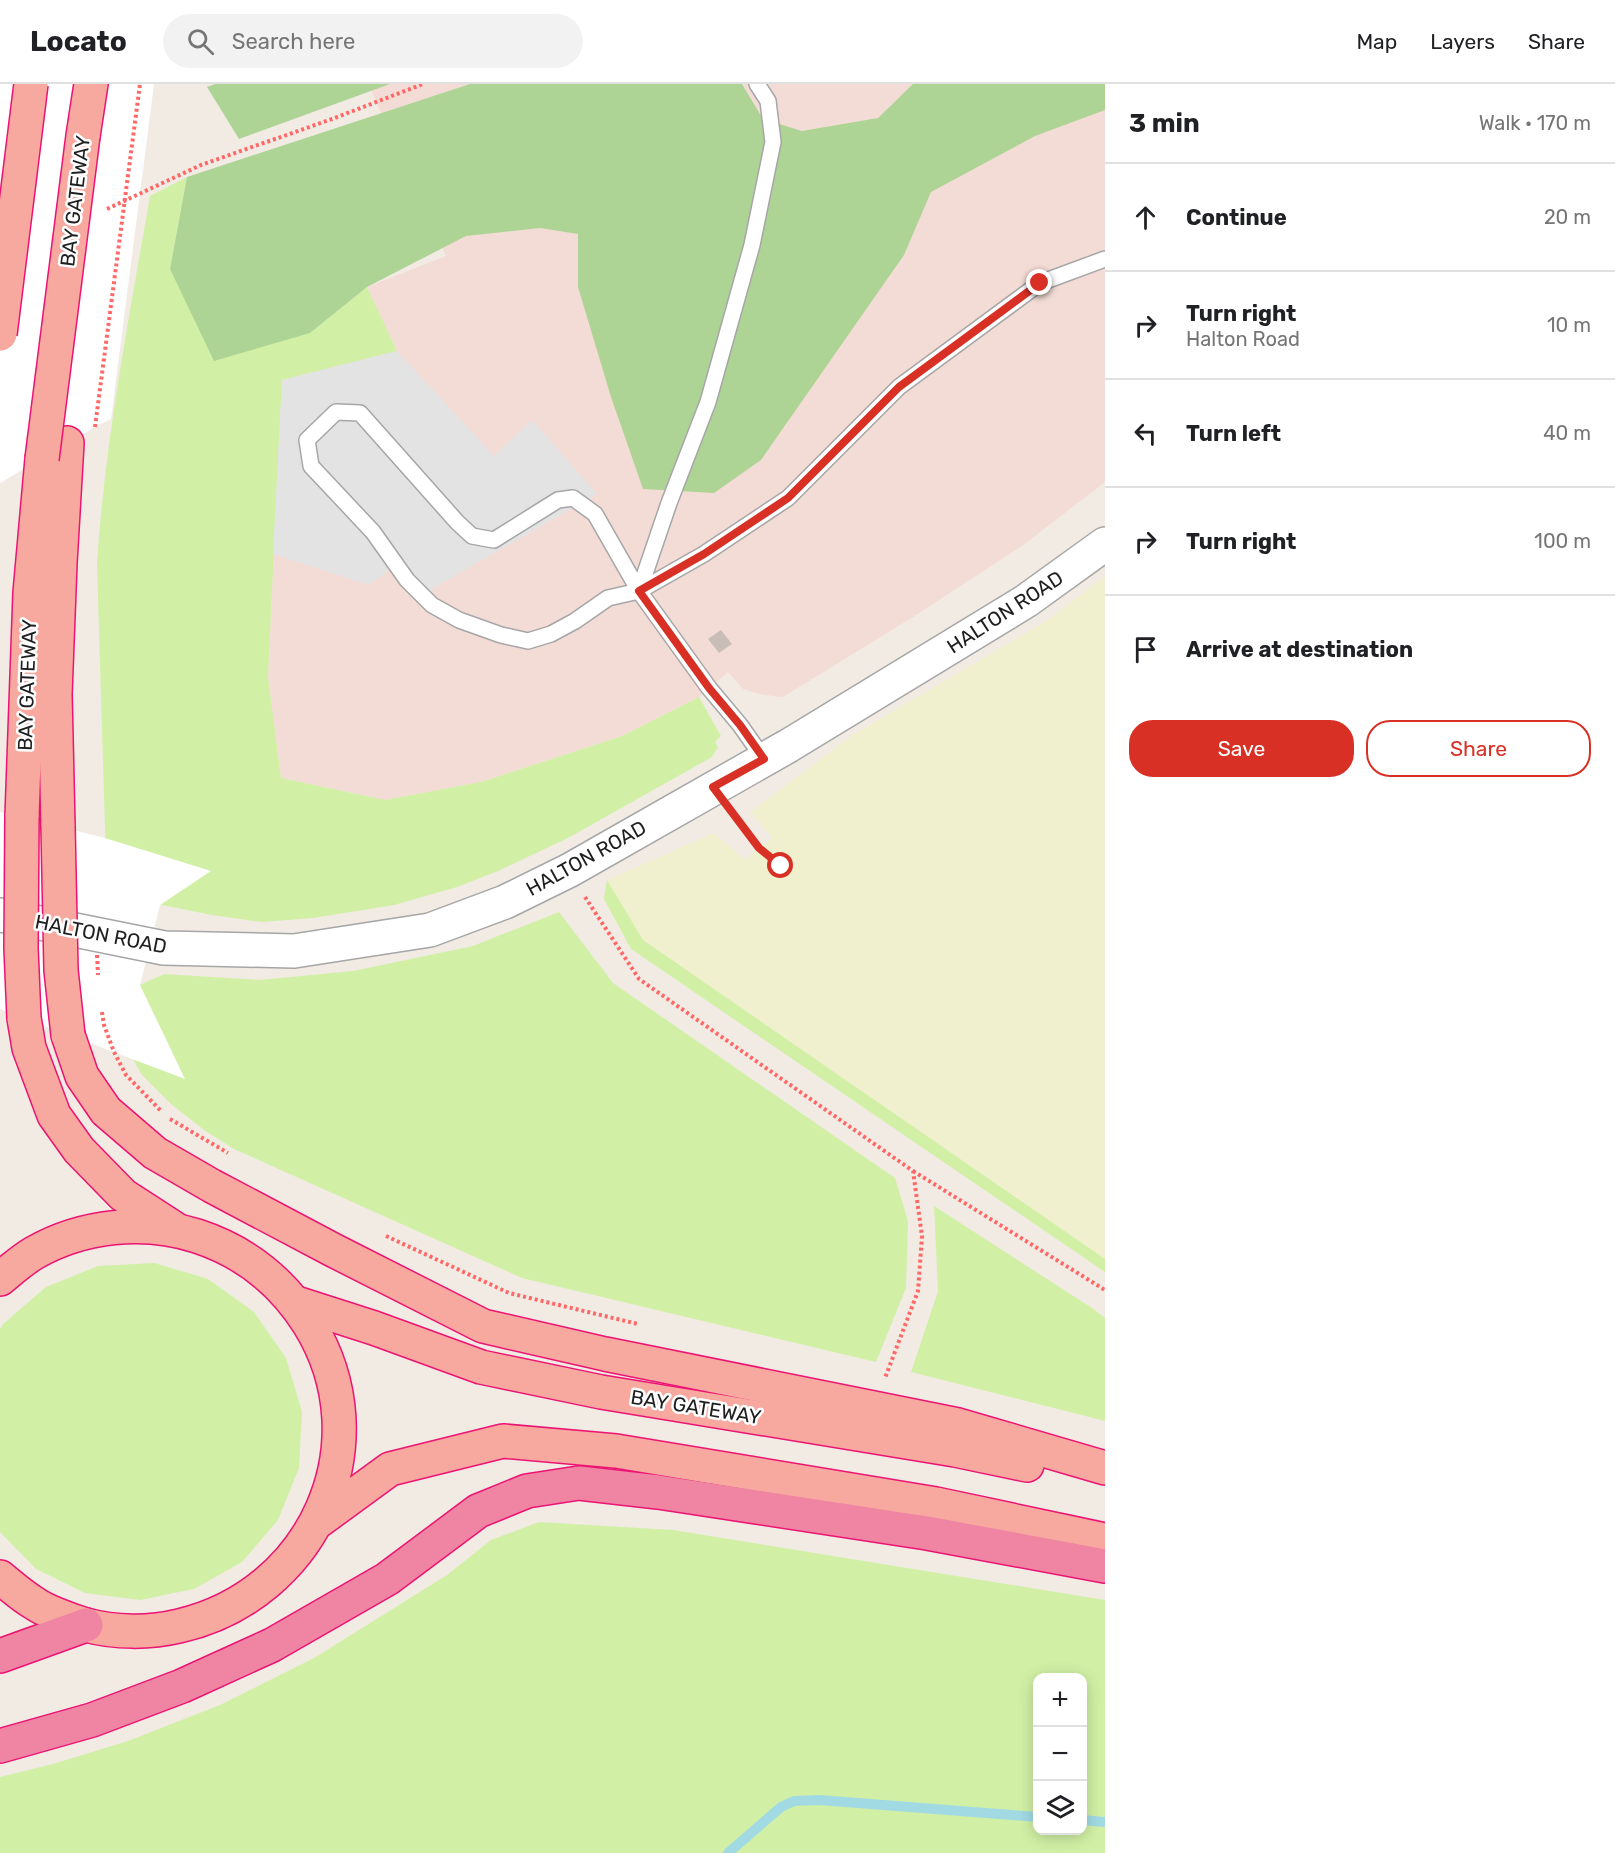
<!DOCTYPE html>
<html lang="en">
<head>
<meta charset="utf-8">
<style>
	:root { --surface:#fff; --page:#f2f2f2; --text:#202124; --muted:#757577; --line:#e0e0e0; --accent:#d93025 }
	body { margin:0; font-family:Rubik,sans-serif; background:var(--page); color:var(--text) }
	.controls { position:absolute; right:18px; bottom:18px; display:grid; overflow:hidden; border-radius:12px; box-shadow:0 3px 15px #0003 }
	.controls button { width:54px; height:54px; display:grid; place-items:center; padding:0; border:0; border-bottom:2px solid var(--line); background:var(--surface); color:var(--text); font:30px sans-serif }
	.stop { position:absolute; width:18px; height:18px; margin:-14px; border:4px solid #d93025; border-radius:50%; background:#fff }
	.stop.end { background:#d93025; border-color:#fff; box-shadow:0 2px 6px #0008 }
	.list { margin:0; padding:0; list-style:none }
	h2 { display:flex; justify-content:space-between; align-items:center; height:78px; margin:0; padding:0 24px; font-size:26px }
	h2 small { font-size:20px; font-weight:400; color:var(--muted) }
	.list li { display:grid; grid-template-columns:39px 1fr auto; gap:18px; align-items:center; box-sizing:border-box; height:108px; padding:0 24px; border-top:2px solid var(--line) }
	.list b { display:block; font-size:22px; white-space:nowrap }
	.list p { margin:0; font-size:20px; white-space:nowrap; color:var(--muted) }
	.list em { font-size:20px; font-style:normal; color:var(--muted) }
	.actions { display:flex; gap:12px; padding:18px 24px }
	.actions a { flex:1; padding:14px 0; border:2px solid var(--accent); border-radius:24px; text-align:center; font-size:21px; color:var(--accent) }
	.actions .main { background:var(--accent); color:#fff }
	.icon { flex:none; width:33px; height:33px; fill:none; stroke:currentColor; stroke-width:2; stroke-linecap:round; stroke-linejoin:round }
	.map { position:relative; flex:none; width:1105px; height:1769px; overflow:hidden }
	header { display:flex; align-items:center; gap:36px; box-sizing:border-box; height:84px; padding:0 30px; background:var(--surface); border-bottom:2px solid var(--line) }
	header strong { font-size:28px }
	nav { display:flex; gap:33px; margin-inline-start:auto; font-size:21px }
	.search { width:420px; height:54px; background:var(--page); display:flex; align-items:center; gap:15px; box-sizing:border-box; padding:0 21px; border-radius:33px; color:var(--muted); font-size:22px }
	main { display:flex }
	aside { flex:1; background:var(--surface) }
	.map>svg:first-child { display:block }
</style>
</head>
<body>
<header>
<strong>Locato</strong>
<div class="search"><svg class="icon" aria-label="search" viewBox="0 0 24 24"><circle cx="10" cy="10" r="6"/><path d="M15 15l6 6"/></svg>Search here</div>
<nav><a>Map</a><a>Layers</a><a>Share</a></nav>
</header>
<main>
<div class="map">
<svg width="1105" height="1769" viewBox="0 0 1105 1769">
	<rect width="100%" height="100%" fill="#f1ebe4"/>
	<path fill="#f4dcd6" d="M368,0H1105V398L1022,462L913,533L783,613L764,611L743,605L728,588L699,613L622,652L481,698L385,716L281,694L268,593L282,296L396,266L367,203L446,172Z"/>
	<path fill="#f1f0ce" d="M1105,492V1175L643,856L607,796L714,749L745,776L772,754L751,728L851,652L1048,536Z"/>
	<g fill="#d1f0a5" fill-rule="evenodd">
		<path d="M187,93L170,185L310,249L367,203L397,267L282,296L268,593L281,694L385,716L481,698L622,652L699,613L721,652L715,658L718,663L712,673L568,754L498,787L457,803L394,821L313,834L262,838L212,831L107,810L97,480C105,356 129,234 150,112Z"/>
		<path d="M607,796L643,856L1105,1175V1188L631,865L604,815Z"/>
		<path d="M559,828L613,899L895,1094L908,1137L906,1204L876,1278L522,1194L234,1065L204,1046L171,1020L142,991L133,975L140,901L164,890L259,896L353,887L473,862Z"/>
		<path d="M934,1122L1092,1224L1105,1234V1337L911,1288L938,1207Z"/>
		<path d="M154,1179L208,1195L254,1228L286,1274L302,1328L299,1384L278,1436L242,1478L194,1505L140,1516L85,1509L36,1485L0,1448V1245L3,1240L46,1203L98,1182Z"/>
		<path d="M539,1438L673,1446L1105,1516V1769H0V1693L53,1680L128,1657L220,1621L314,1574L447,1491L491,1456ZM1038,1594H1082V1746H1038Z"/>
	</g>
	<g fill="#aed495">
		<path d="M215,0H390L239,55L207,3Z"/>
		<path d="M470,0H742L763,35L802,47L878,34L913,0H1105V26L1035,52L931,108L904,171L761,376L714,409L643,405L611,313L578,203V150L540,144L466,152L367,203L310,249L214,277L170,185L187,93Z"/>
	</g>
	<path fill="#e3e3e3" d="M397,267L494,372L532,336L597,410L416,514L389,486L369,501L273,470L282,296Z"/>
	<g fill="#fff">
		<path d="M0,0H154L111,335L95,343L0,399Z"/>
		<path d="M0,728L105,754L211,787L160,821L140,901L185,995L0,925Z"/>
	</g>
	<g fill="none" stroke-linecap="round" stroke-linejoin="round">
		<g stroke="#a1dae3" stroke-width="10">
			<path d="M1082,1736L1105,1738"/>
			<path d="M728,1769L781,1723L794,1717L819,1716L1038,1733"/>
		</g>
	</g>
	<path fill="#c9bdb7" d="M721,546L732,560L719,569L708,555Z"/>
	<g fill="none" stroke-linecap="round" stroke-linejoin="round">
		<g stroke="#a6a6a6" stroke-width="18">
			<g id="service">
				<path d="M336,328L360,329L457,438L472,452L494,456L558,416L573,414L595,430L639,507L608,514L575,537L551,550L528,557L501,551L459,536L432,521L407,496L373,448L311,382L307,356Z"/>
				<path d="M639,507L669,419L708,318L752,161L773,58L768,17L757,0"/>
				<path d="M764,675L740,641L709,604L639,507L704,470L788,414L899,303L1040,199L1105,175"/>
			</g>
		</g>
		<g stroke="#a6a6a6" stroke-width="36">
			<path id="tertiary" d="M0,831L164,864L294,867L430,846L505,818L570,786L788,662L1026,517L1105,460"/>
		</g>
		<g stroke="#ec1473" stroke-width="36">
			<g id="trunk">
				<path d="M83,52L91,0"/>
				<path d="M22,733L30,509L42,375"/>
				<path d="M58,742L55,610L60,479L67,359"/>
				<path d="M24,934L29,964L54,1031L79,1066L123,1111L174,1144"/>
				<path d="M68,951L82,992L106,1027L155,1069L212,1102L333,1166L483,1242L605,1270L958,1341L1105,1384"/>
				<path d="M0,1195C11,1186 22,1176 34,1169C83,1141 144,1135 197,1152C246,1168 282,1197 309,1240C383,1360 314,1511 179,1542C150,1549 115,1549 86,1541C72,1537 45,1527 34,1519C22,1512 11,1502 0,1493"/>
				<path d="M296,1219L374,1244L481,1283L601,1308L955,1366L1027,1381"/>
				<path d="M316,1439L390,1385L503,1357L616,1367L936,1420L1105,1456"/>
			</g>
		</g>
		<g stroke="#ec1473" stroke-width="36">
			<g id="motorway">
				<path d="M0,1572L86,1541"/>
				<path d="M0,1662L92,1636L182,1602L272,1561L387,1495L478,1427L527,1407L579,1399L658,1408L927,1449L1105,1482"/>
			</g>
		</g>
		<g stroke="#ff6867" stroke-width="4" stroke-dasharray="3 3" stroke-linecap="butt">
			<path d="M107,125L201,81L332,35L423,0"/>
			<path d="M733,730L759,764L781,782"/>
			<path d="M585,813L639,895L913,1087L922,1152L918,1207L885,1294"/>
			<path d="M114,968L126,991L162,1028"/>
			<path d="M170,1035L228,1069"/>
			<path d="M913,1087L1105,1206"/>
			<path d="M386,1152L509,1209L638,1240"/>
		</g>
		<use href="#service" stroke="#fff" stroke-width="15"/>
		<use href="#tertiary" stroke="#fff" stroke-width="33"/>
		<use href="#trunk" stroke="#f7a89f" stroke-width="33"/>
		<use href="#motorway" stroke="#ef85a3" stroke-width="33"/>
		<g stroke="#ec1473" stroke-width="36" stroke-linecap="butt">
			<g id="trunk-bridge">
				<path d="M0,250L31,0"/>
				<path d="M42,375L83,52"/>
				<path d="M22,733L21,864L24,934"/>
				<path d="M58,742L61,886L68,951"/>
			</g>
		</g>
		<g stroke="#ff6867" stroke-width="4" stroke-dasharray="3 3" stroke-linecap="butt">
			<path d="M95,343L140,0"/>
			<path d="M97,871L98,891"/>
			<path d="M102,928L104,941L114,968"/>
		</g>
		<use href="#trunk-bridge" stroke="#f7a89f" stroke-width="33"/>
	</g>
	<g fill="none" stroke-linecap="round" stroke-linejoin="round">
		<path stroke="#d93025" stroke-width="8" d="M781,782L759,764L713,703L764,675L740,641L709,604L639,507L704,470L788,414L899,303L1040,199"/>
	</g>
	<g text-anchor="middle" dominant-baseline="central" stroke-width="5" stroke-linejoin="round" paint-order="stroke">
		<g font-size="20" fill="#1f1f1f" stroke="#fff">
			<text transform="translate(75 117) rotate(-83)">BAY GATEWAY</text>
			<text transform="translate(1005 528) rotate(-33)">HALTON ROAD</text>
			<text transform="translate(27 601) rotate(-88)">BAY GATEWAY</text>
			<text transform="translate(586 774) rotate(-29)">HALTON ROAD</text>
			<text transform="translate(101 850) rotate(11)">HALTON ROAD</text>
			<text transform="translate(696 1323) rotate(9)">BAY GATEWAY</text>
		</g>
	</g>
</svg>
<div class="controls">
<button>+</button>
<button>−</button>
<button><svg class="icon" aria-label="layers" viewBox="0 0 24 24"><path d="M12 4l9 5-9 5-9-5zM3 14l9 5 9-5"/></svg></button>
</div>
<div class="stop" style="left:781px;top:782px"></div>
<div class="stop end" style="left:1040px;top:199px"></div>
</div>
<aside>
<h2>3 min<small>Walk · 170 m</small></h2>
<ul class="list">
<li><svg class="icon" aria-label="ahead" viewBox="0 0 24 24"><path d="M12 20V5M6 11l6-6 6 6"/></svg><div><b>Continue</b></div><em>20 m</em></li>
<li><svg class="icon" aria-label="right" viewBox="0 0 24 24"><path d="M7 20v-9h11M14 6l5 5-5 5"/></svg><div><b>Turn right</b><p>Halton Road</p></div><em>10 m</em></li>
<li><svg class="icon" aria-label="left" viewBox="0 0 24 24"><path d="M17 20v-9H6M10 6l-5 5 5 5"/></svg><div><b>Turn left</b></div><em>40 m</em></li>
<li><svg class="icon" aria-label="right" viewBox="0 0 24 24"><path d="M7 20v-9h11M14 6l5 5-5 5"/></svg><div><b>Turn right</b></div><em>100 m</em></li>
<li><svg class="icon" aria-label="arrive" viewBox="0 0 24 24"><path d="M6 21V4h12l-3 4 3 4H6"/></svg><div><b>Arrive at destination</b></div></li>
</ul>
<div class="actions"><a class="main">Save</a><a>Share</a></div>
</aside>
</main>
</body>
</html>
